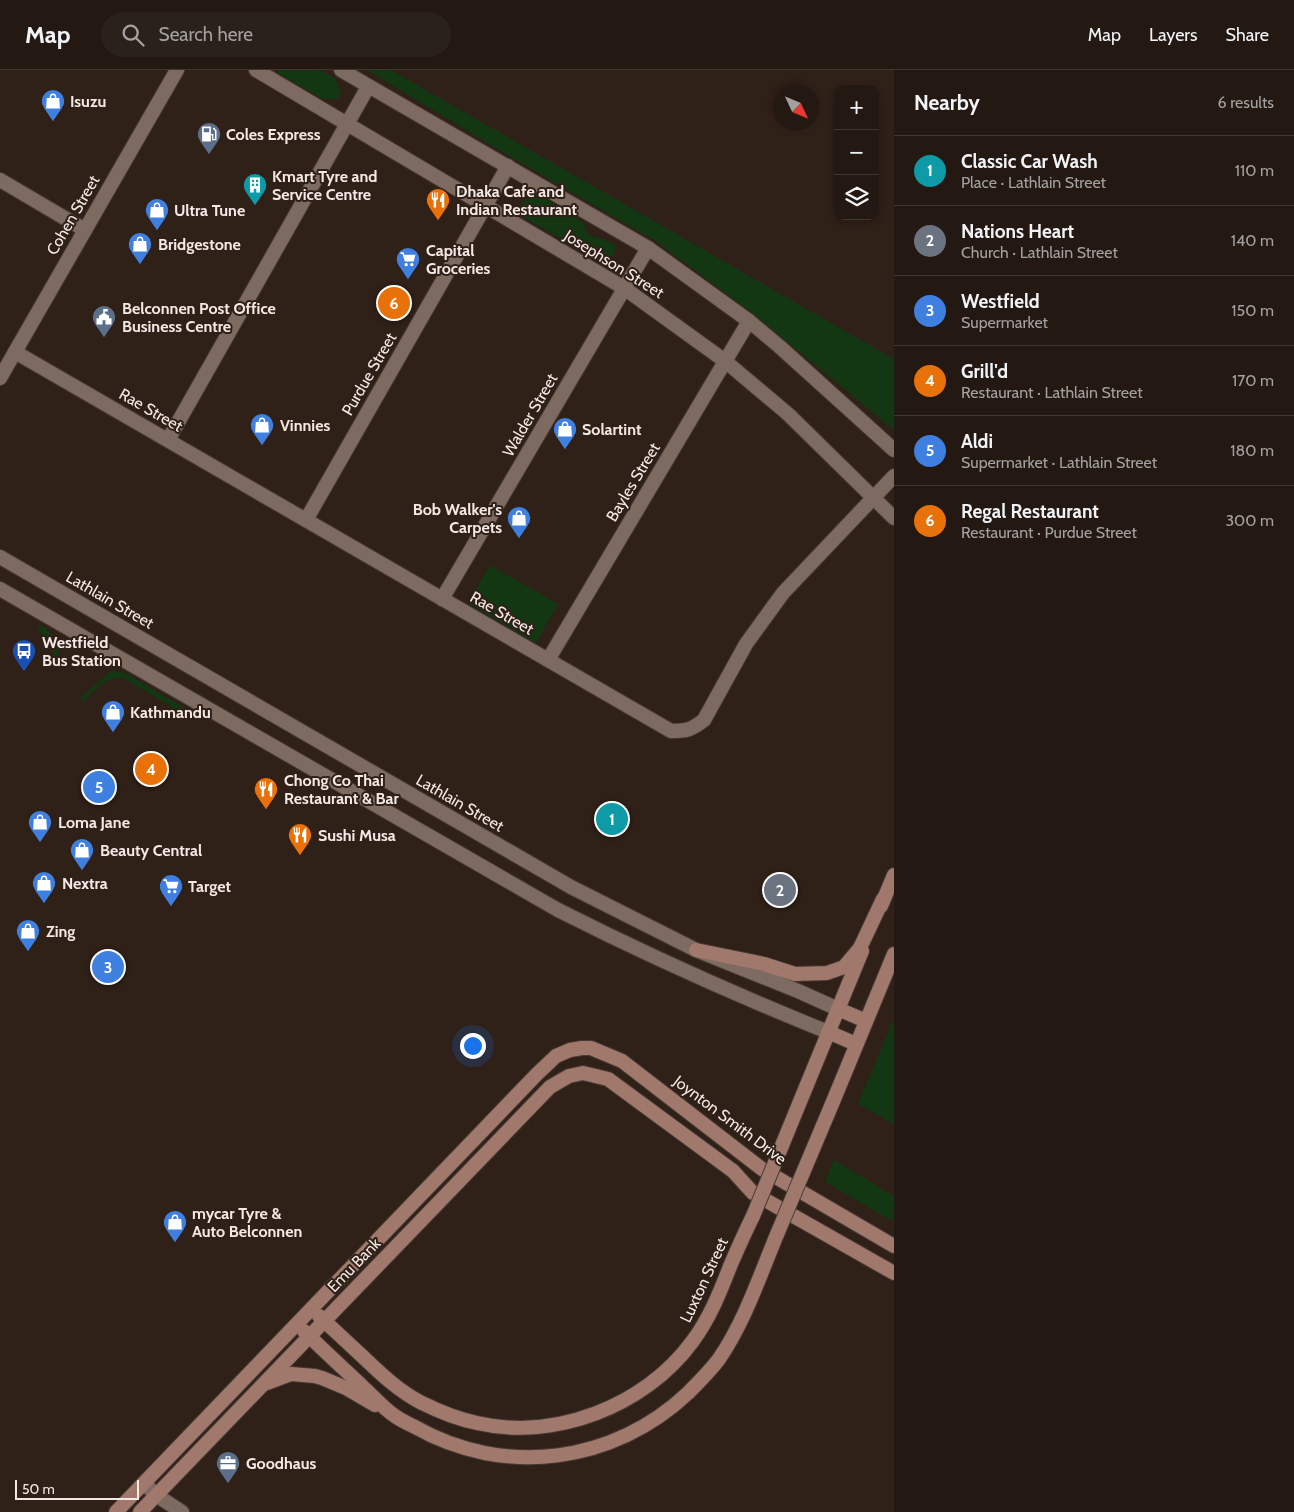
<!DOCTYPE html>
<html lang="en">
<head>
<meta charset="utf-8">
<style>
	:root { --surface:#231812; --page:#2b211b; --text:#f1f3f6; --muted:#a3a09f; --line:#403732; --accent:#0f766e }
	body { margin:0; font-family:Cabin,sans-serif; background:var(--page); color:var(--text) }
	.controls { position:absolute; right:15px; top:15px; display:grid; overflow:hidden; border-radius:10px; box-shadow:0 2px 8px #0003 }
	.controls button { width:45px; height:45px; display:grid; place-items:center; padding:0; border:0; border-bottom:1px solid var(--line); background:var(--surface); color:var(--text); font:25px sans-serif }
	.compass { position:absolute; left:774px; top:15px; width:45px; height:45px; border-radius:50%; background:var(--surface); box-shadow:0 2px 8px #0003; rotate:134deg }
	.scale { position:absolute; left:15px; bottom:12px; width:124px; box-sizing:border-box; padding-left:5px; border:2px solid #f3e8e3; border-top:0; font-size:14px; line-height:18px; white-space:nowrap; color:#f3e8e3; -webkit-text-stroke:4px #2f2018; paint-order:stroke }
	.you { position:absolute; left:472px; top:975px; width:18px; height:18px; margin:-12px; border:4px solid #fff; border-radius:50%; background:#1a73e8; box-shadow:0 0 0 8px #1a73e833 }
	.badge { display:grid; place-items:center; width:32px; height:32px; border-radius:50%; background:var(--accent); color:#fff; font-size:16px; font-weight:700 }
	.pin { position:absolute; translate:-50% -50%; border:2px solid #fff; box-shadow:0 1px 5px #0006 }
	.list { margin:0; padding:0; list-style:none }
	h2 { display:flex; justify-content:space-between; align-items:center; height:65px; margin:0; padding:0 20px; font-size:21px }
	h2 small { font-size:16px; font-weight:400; color:var(--muted) }
	.list li { display:grid; grid-template-columns:32px 1fr auto; gap:15px; align-items:center; box-sizing:border-box; height:70px; padding:0 20px; border-top:1px solid var(--line) }
	.list b { display:block; font-size:19px; white-space:nowrap }
	.list p { margin:0; font-size:16px; white-space:nowrap; color:var(--muted) }
	.list em { font-size:16px; font-style:normal; color:var(--muted) }
	.icon { flex:none; width:28px; height:28px; fill:none; stroke:currentColor; stroke-width:2; stroke-linecap:round; stroke-linejoin:round }
	.map { position:relative; flex:none; width:894px; height:1442px; overflow:hidden }
	header { display:flex; align-items:center; gap:30px; box-sizing:border-box; height:70px; padding:0 25px; background:var(--surface); border-bottom:1px solid var(--line) }
	header strong { font-size:24px }
	nav { display:flex; gap:28px; margin-inline-start:auto; font-size:18px }
	.search { width:350px; height:45px; background:var(--page); display:flex; align-items:center; gap:12px; box-sizing:border-box; padding:0 18px; border-radius:28px; color:var(--muted); font-size:19px }
	main { display:flex }
	aside { flex:1; background:var(--surface) }
	.map>svg:first-child { display:block }
</style>
</head>
<body>
<header>
<strong>Map</strong>
<div class="search"><svg class="icon" aria-label="search" viewBox="0 0 24 24"><circle cx="10" cy="10" r="6"/><path d="M15 15l6 6"/></svg>Search here</div>
<nav><a>Map</a><a>Layers</a><a>Share</a></nav>
</header>
<main>
<div class="map">
<svg width="894" height="1442" viewBox="0 0 894 1442">
	<rect width="100%" height="100%" fill="#2f2018"/>
	<g fill="#143713">
		<path d="M280,0H319L335,8L341,22L338,29H323L277,3Z"/>
		<path d="M367,0H391L894,289V360L751,242L654,170L511,87Z"/>
		<path d="M534,121L584,153L587,164L615,174L614,187L578,178L514,142Z"/>
		<path d="M490,495L558,534L536,573L468,533Z"/>
		<path d="M39,554C56,564 61,577 58,596L53,591C54,576 51,570 38,561Z"/>
		<path d="M113,601L125,603L193,643L189,647L123,608C106,606 96,620 84,631L79,629L108,603Z"/>
		<path d="M894,948V1054L858,1034Z"/>
		<path d="M834,1090L894,1126V1152L825,1112Z"/>
	</g>
	<g fill="none" stroke-linecap="round" stroke-linejoin="round">
		<g stroke="#473a35" stroke-width="16">
			<g id="minor">
				<path d="M256,0L624,218L725,291L788,344L894,448"/>
				<path d="M341,0L648,178L749,251L780,277L894,380"/>
				<path d="M0,110L85,160"/>
				<path d="M15,282L671,661C687,661 691,660 704,650L746,574L783,523L894,406"/>
				<path d="M0,308L177,0"/>
				<path d="M168,370L368,17"/>
				<path d="M306,450L508,96"/>
				<path d="M442,529L648,178"/>
				<path d="M548,590L749,251"/>
				<path d="M144,1413L156,1425L182,1442"/>
			</g>
		</g>
		<g stroke="#473a35" stroke-width="16">
			<g id="tertiary">
				<path d="M0,487L571,817L696,880L798,921L838,939"/>
				<path d="M0,519L558,840C647,885 736,925 828,962"/>
			</g>
		</g>
		<g stroke="#473a35" stroke-width="16">
			<g id="secondary">
				<path d="M881,836L894,805"/>
				<path d="M696,880L764,894L795,904L827,903L844,897L860,878L883,829"/>
				<path d="M838,939L866,951"/>
				<path d="M828,962L856,974"/>
				<path d="M806,1017L862,881"/>
				<path d="M832,1034L894,884"/>
				<path d="M319,1246C333,1259 347,1272 361,1285C379,1302 397,1320 420,1332C438,1341 457,1349 477,1353C555,1371 645,1336 692,1272C710,1248 720,1222 731,1194C738,1178 745,1162 753,1146"/>
				<path d="M304,1261C323,1280 343,1298 362,1316C373,1326 383,1338 395,1346C402,1351 409,1354 415,1357C505,1408 614,1393 688,1323C699,1312 710,1301 719,1289C745,1251 760,1205 778,1162"/>
				<path d="M267,1313L291,1304L315,1306L322,1308L346,1318L375,1335"/>
				<path d="M116,1442L537,1004L556,986L570,980L582,978H591L622,991L762,1099L894,1176"/>
				<path d="M140,1442L550,1017L569,1006L583,1003L608,1009L733,1101L753,1123L894,1203"/>
			</g>
		</g>
		<use href="#minor" stroke="#7d6b61" stroke-width="14"/>
		<use href="#tertiary" stroke="#7d6b61" stroke-width="14"/>
		<use href="#secondary" stroke="#a1786c" stroke-width="14"/>
		<g stroke="#473a35" stroke-width="16" stroke-linecap="butt">
			<g id="secondary-bridge">
				<path d="M753,1146L806,1017"/>
				<path d="M778,1162L832,1034"/>
			</g>
		</g>
		<use href="#secondary-bridge" stroke="#a1786c" stroke-width="14"/>
	</g>
	<defs>
		<g id="shop-pin" transform="scale(1.25)"><path d="M0 17L-7.5 6A9.5 9.5 0 1 1 7.5 6Z" fill="#3f7fe0" stroke="#2f2018"/><path d="M-5-2.5h2.3a2.7 3.5 0 0 1 5.4 0H5L5.5 6h-11ZM-1.5-2.5h3a1.5 2.3 0 0 0-3 0Z" fill="#fff"/></g>
		<g id="fuel-pin" transform="scale(1.25)"><path d="M0 17L-7.5 6A9.5 9.5 0 1 1 7.5 6Z" fill="#5c6f8a" stroke="#2f2018"/><path d="M-5.5-6h7V0h2V4h1.3V-2.5L3-4.5l.8-.8L6-3V5H2.5V1h-1V6h-7ZM-4.2-4.7v3.2H.2V-4.7Z" fill="#fff"/></g>
		<g id="building-pin" transform="scale(1.25)"><path d="M0 17L-7.5 6A9.5 9.5 0 1 1 7.5 6Z" fill="#0f9aa8" stroke="#2f2018"/><path d="M-4-6H4V6H1V3H-1V6H-4ZM-2.5-4.3h1.7v1.8h-1.7ZM.8-4.3h1.7v1.8H.8ZM-2.5-1h1.7V.8h-1.7ZM.8-1h1.7V.8H.8Z" fill="#fff"/></g>
		<g id="restaurant-pin" transform="scale(1.25)"><path d="M0 17L-7.5 6A9.5 9.5 0 1 1 7.5 6Z" fill="#e8710a" stroke="#2f2018"/><path d="M-5-6h1v4h1v-4h1v4h1v-4h1v5L-1.5 .5V6h-2V.5L-5-1ZM5-6V6H3V1.5H1.5Q1.5-4 5-6Z" fill="#fff"/></g>
		<g id="supermarket-pin" transform="scale(1.25)"><path d="M0 17L-7.5 6A9.5 9.5 0 1 1 7.5 6Z" fill="#3f7fe0" stroke="#2f2018"/><path d="M-6-5.5h2.5l.6 2H6L4.5 2H-2.5L-4.4-4H-6ZM-1.5 3.2a1.3 1.3 0 1 0 .1 0ZM3 3.2a1.3 1.3 0 1 0 .1 0Z" fill="#fff"/></g>
		<g id="civic-pin" transform="scale(1.25)"><path d="M0 17L-7.5 6A9.5 9.5 0 1 1 7.5 6Z" fill="#5c6f8a" stroke="#2f2018"/><path d="M-.6-6.5H3V-4.5H.6V-3L4-1V1h2V6H-6V1h2V-1L-.6-3ZM-1.2 2.5V6h2.4V2.5Z" fill="#fff"/></g>
		<g id="bus-pin" transform="scale(1.25)"><path d="M0 17L-7.5 6A9.5 9.5 0 1 1 7.5 6Z" fill="#1a4fb4" stroke="#2f2018"/><path d="M-5-6H5V4H4V6H2V4H-2V6H-4V4H-5ZM-3.5-4V0h7V-4ZM-3.5 1.2v1.5H-2V1.2ZM2 1.2v1.5H3.5V1.2Z" fill="#fff"/></g>
		<g id="office-pin" transform="scale(1.25)"><path d="M0 17L-7.5 6A9.5 9.5 0 1 1 7.5 6Z" fill="#5c6f8a" stroke="#2f2018"/><path d="M-6-3h4V-5.5h4V-3h4V5H-6ZM-1-4.5V-3h2v-1.5ZM-6 0V1H6V0Z" fill="#fff"/></g>
	</defs>
	<g fill-rule="evenodd">
		<use href="#shop-pin" x="53" y="31"/>
		<use href="#fuel-pin" x="209" y="64"/>
		<use href="#building-pin" x="255" y="115"/>
		<use href="#restaurant-pin" x="438" y="130"/>
		<use href="#shop-pin" x="157" y="140"/>
		<use href="#shop-pin" x="140" y="174"/>
		<use href="#supermarket-pin" x="408" y="189"/>
		<use href="#civic-pin" x="104" y="247"/>
		<use href="#shop-pin" x="262" y="355"/>
		<use href="#shop-pin" x="565" y="359"/>
		<use href="#shop-pin" x="519" y="448"/>
		<use href="#bus-pin" x="24" y="581"/>
		<use href="#shop-pin" x="113" y="642"/>
		<use href="#restaurant-pin" x="266" y="719"/>
		<use href="#shop-pin" x="40" y="752"/>
		<use href="#restaurant-pin" x="300" y="765"/>
		<use href="#shop-pin" x="82" y="780"/>
		<use href="#shop-pin" x="44" y="813"/>
		<use href="#supermarket-pin" x="171" y="816"/>
		<use href="#shop-pin" x="28" y="861"/>
		<use href="#shop-pin" x="175" y="1152"/>
		<use href="#office-pin" x="228" y="1393"/>
	</g>
	<g text-anchor="middle" dominant-baseline="central" stroke-width="4" stroke-linejoin="round" paint-order="stroke">
		<g font-size="16" font-weight="bold" fill="#f3e8e3" stroke="#2f2018" text-anchor="start">
			<text x="70" y="31">Isuzu</text>
			<text x="226" y="64">Coles Express</text>
			<text x="272" y="106">Kmart Tyre and<tspan x="272" dy="18">Service Centre</tspan></text>
			<text x="456" y="121">Dhaka Cafe and<tspan x="456" dy="18">Indian Restaurant</tspan></text>
			<text x="174" y="140">Ultra Tune</text>
			<text x="158" y="174">Bridgestone</text>
			<text x="426" y="180">Capital<tspan x="426" dy="18">Groceries</tspan></text>
			<text x="122" y="238">Belconnen Post Office<tspan x="122" dy="18">Business Centre</tspan></text>
			<text x="280" y="355">Vinnies</text>
			<text x="582" y="359">Solartint</text>
			<text x="502" y="439" text-anchor="end">Bob Walker's<tspan x="502" dy="18">Carpets</tspan></text>
			<text x="42" y="572">Westfield<tspan x="42" dy="18">Bus Station</tspan></text>
			<text x="130" y="642">Kathmandu</text>
			<text x="284" y="710">Chong Co Thai<tspan x="284" dy="18">Restaurant &amp; Bar</tspan></text>
			<text x="58" y="752">Loma Jane</text>
			<text x="318" y="765">Sushi Musa</text>
			<text x="100" y="780">Beauty Central</text>
			<text x="62" y="813">Nextra</text>
			<text x="188" y="816">Target</text>
			<text x="46" y="861">Zing</text>
			<text x="192" y="1143">mycar Tyre &amp;<tspan x="192" dy="18">Auto Belconnen</tspan></text>
			<text x="246" y="1393">Goodhaus</text>
		</g>
		<g font-size="16" fill="#f3e8e3" stroke="#2f2018">
			<text transform="translate(73 145) rotate(-60)">Cohen Street</text>
			<text transform="translate(614 194) rotate(32)">Josephson Street</text>
			<text transform="translate(369 304) rotate(-60)">Purdue Street</text>
			<text transform="translate(151 340) rotate(30)">Rae Street</text>
			<text transform="translate(530 345) rotate(-60)">Walder Street</text>
			<text transform="translate(633 412) rotate(-59)">Bayles Street</text>
			<text transform="translate(110 530) rotate(30)">Lathlain Street</text>
			<text transform="translate(502 543) rotate(30)">Rae Street</text>
			<text transform="translate(460 733) rotate(30)">Lathlain Street</text>
			<text transform="translate(730 1050) rotate(37)">Joynton Smith Drive</text>
			<text transform="translate(354 1195) rotate(-46)">Emu Bank</text>
			<text transform="translate(704 1210) rotate(-65)">Luxton Street</text>
		</g>
	</g>
</svg>
<div class="controls">
<button>+</button>
<button>−</button>
<button><svg class="icon" aria-label="layers" viewBox="0 0 24 24"><path d="M12 4l9 5-9 5-9-5zM3 14l9 5 9-5"/></svg></button>
</div>
<svg class="compass" viewBox="-18 -18 36 36"><path d="M0-13l5 13h-10z" fill="#e53935"/><path d="M0 13l5-13h-10z" fill="#a3a09f"/></svg>
<div class="scale">50 m</div>
<div class="you"></div>
<div class="pin badge" style="left:612px;top:749px;background:#0f9aa8">1</div>
<div class="pin badge" style="left:780px;top:820px;background:#6b7280">2</div>
<div class="pin badge" style="left:108px;top:897px;background:#3f7fe0">3</div>
<div class="pin badge" style="left:151px;top:699px;background:#e8710a">4</div>
<div class="pin badge" style="left:99px;top:717px;background:#3f7fe0">5</div>
<div class="pin badge" style="left:394px;top:233px;background:#e8710a">6</div>
</div>
<aside>
<h2>Nearby<small>6 results</small></h2>
<ul class="list">
<li><span class="badge" style="background:#0f9aa8">1</span><div><b>Classic Car Wash</b><p>Place · Lathlain Street</p></div><em>110 m</em></li>
<li><span class="badge" style="background:#6b7280">2</span><div><b>Nations Heart</b><p>Church · Lathlain Street</p></div><em>140 m</em></li>
<li><span class="badge" style="background:#3f7fe0">3</span><div><b>Westfield</b><p>Supermarket</p></div><em>150 m</em></li>
<li><span class="badge" style="background:#e8710a">4</span><div><b>Grill'd</b><p>Restaurant · Lathlain Street</p></div><em>170 m</em></li>
<li><span class="badge" style="background:#3f7fe0">5</span><div><b>Aldi</b><p>Supermarket · Lathlain Street</p></div><em>180 m</em></li>
<li><span class="badge" style="background:#e8710a">6</span><div><b>Regal Restaurant</b><p>Restaurant · Purdue Street</p></div><em>300 m</em></li>
</ul>
</aside>
</main>
</body>
</html>
